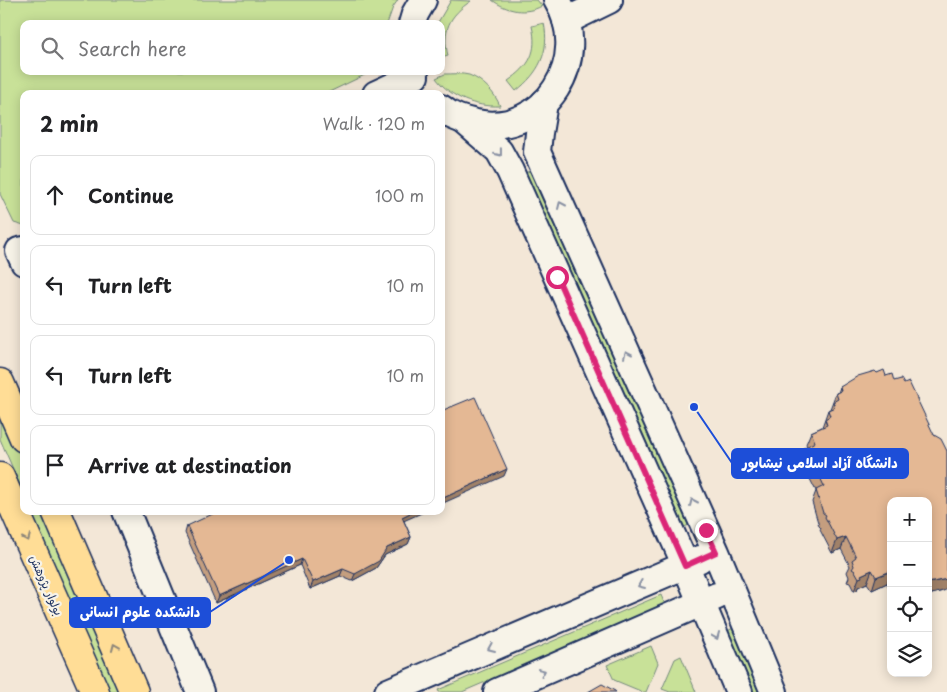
<!DOCTYPE html>
<html lang="en">
<head>
<meta charset="utf-8">
<style>
	:root { --surface:#fff; --page:#f2f2f2; --text:#202124; --muted:#757577; --line:#e0e0e0 }
	body { margin:0; font-family:"Playpen Sans","Playpen Sans Arabic",sans-serif; background:var(--page); color:var(--text) }
	.controls { position:absolute; right:15px; bottom:15px; display:grid; overflow:hidden; border-radius:10px; box-shadow:0 2px 12px #0003 }
	.controls button { width:45px; height:45px; display:grid; place-items:center; padding:0; border:0; border-bottom:1px solid var(--line); background:var(--surface); color:var(--text); font:25px sans-serif }
	.stop { position:absolute; width:15px; height:15px; margin:-11px; border:4px solid #db2777; border-radius:50%; background:#fff }
	.stop.end { background:#db2777; border-color:#fff; box-shadow:0 1px 5px #0008 }
	.list { margin:0; padding:0; list-style:none }
	h2 { display:flex; justify-content:space-between; align-items:center; height:65px; margin:0; padding:0 20px; font-size:21px }
	h2 small { font-size:16px; font-weight:400; color:var(--muted) }
	.list li { display:grid; grid-template-columns:32px 1fr auto; gap:15px; align-items:center; box-sizing:border-box; height:80px; margin:0 10px 10px; padding:0 10px; border:1px solid var(--line); border-radius:10px }
	.list b { display:block; font-size:19px; white-space:nowrap }
	.list em { font-size:16px; font-style:normal; color:var(--muted) }
	.icon { flex:none; width:28px; height:28px; fill:none; stroke:currentColor; stroke-width:2; stroke-linecap:round; stroke-linejoin:round }
	.map { position:relative; flex:none; width:947px; height:692px; overflow:hidden }
	.search { position:absolute; background:var(--surface); box-shadow:0 2px 12px #0003; left:20px; top:20px; width:425px; height:55px; display:flex; align-items:center; gap:12px; box-sizing:border-box; padding:0 18px; border-radius:10px; color:var(--muted); font-size:19px }
	.panel { position:absolute; background:var(--surface); box-shadow:0 2px 12px #0003; left:20px; top:90px; width:425px; height:425px; border-radius:10px }
	.map>svg:first-child { display:block }
</style>
</head>
<body>
<div class="map">
<svg width="947" height="692" viewBox="0 0 947 692">
	<rect width="100%" height="100%" fill="#f3e7d7"/>
	<filter id="ink" filterUnits="userSpaceOnUse"><feTurbulence type="fractalNoise" baseFrequency=".02" numOctaves="2"/><feDisplacementMap in="SourceGraphic" scale="10" xChannelSelector="R" yChannelSelector="G"/><feConvolveMatrix kernelMatrix="1 2 1 2 8 2 1 2 1" color-interpolation-filters="sRGB"/></filter>
	<g filter="url(#ink)">
		<g fill="#c8e198" stroke="#72887b">
			<path d="M0,0H398L393,7L387,24H24V71H373L325,94H24V226L14,223L0,194Z"/>
			<path d="M451,0L471,1C449,16 442,30 448,56L441,58V24H437Z"/>
			<path d="M492,0H537L542,6C525,15 507,11 492,0Z"/>
			<path d="M544,23C550,52 539,73 516,91L508,81C530,66 538,52 532,26Z"/>
			<path d="M445,74C452,74 462,73 469,75C483,80 495,93 500,106C475,107 451,98 436,78Z"/>
			<path d="M534,169L689,525L680,529L525,173Z"/>
			<path d="M0,403L24,458V494L0,439Z"/>
			<path d="M31,511H46L124,692H109Z"/>
			<path d="M661,595L665,605L462,692H439L438,690Z"/>
			<path d="M733,628L760,692H751L726,632Z"/>
			<path d="M651,646L658,663L646,692H643L614,680L607,665Z"/>
			<path d="M681,656L696,692H670L662,689L675,659Z"/>
		</g>
		<g fill="none" stroke-linecap="round" stroke-linejoin="round">
			<g stroke="#1b2f5e" stroke-width="30">
				<g id="minor">
					<path d="M566,21L609,0"/>
					<path d="M412,24L415,14L423,0"/>
					<path d="M376,94L415,76"/>
					<path d="M544,103L539,133L537,152L716,552L774,692"/>
					<path d="M441,108C451,117 463,120 476,123C545,137 593,58 557,0"/>
					<path d="M463,120L499,151L510,171L682,557L739,692"/>
					<path d="M24,250L19,251L24,262"/>
					<path d="M126,511L200,692"/>
					<path d="M388,692L700,559"/>
					<path d="M497,692L717,596"/>
				</g>
			</g>
			<g stroke="#1b2f5e" stroke-width="31">
				<g id="major">
					<path d="M0,383L24,438"/>
					<path d="M0,477L95,692"/>
					<path d="M56,511L134,692"/>
				</g>
			</g>
			<use href="#minor" stroke="#f7f3e8" stroke-width="26"/>
			<use href="#major" stroke="#ffdd96" stroke-width="28"/>
		</g>
		<g fill="#c49e7f" stroke="#1b2f5e">
			<path d="M877,373L886,376L894,381L934,435L947,451V589L943,591L928,595V501H891V587L889,588L887,583L872,590L867,583L858,587L857,590L854,591L850,583L847,582L849,577L847,572L850,566L841,549L832,553L820,530L821,528L819,526L812,502L816,491L809,477L804,479L801,472L797,471L799,464L797,461L802,449L807,446L806,444L811,432L822,427L828,410L830,409L836,393H838L840,387Z"/>
			<path d="M404,521L411,537L408,544L385,555L376,568L352,581L340,576L310,589L300,565L216,603L185,533L187,526Z"/>
		</g>
		<g fill="#a08168" stroke="#1b2f5e">
			<path d="M814,464L809,477L804,479L809,467Z"/>
			<path d="M507,469L504,476L441,504V499Z"/>
			<path d="M414,511H426L399,523L402,517Z"/>
			<path d="M411,537L408,544L385,555L376,568L352,581L355,574L387,548Z"/>
			<path d="M846,537L841,549L832,553L837,540Z"/>
			<path d="M302,559L300,565L216,603L219,596Z"/>
			<path d="M343,569L340,576L310,589L313,582Z"/>
			<path d="M872,570L867,583L858,587L857,590L854,591L859,578L861,575Z"/>
			<path d="M891,571L887,583L872,590L876,577Z"/>
			<path d="M947,579V589L943,591L928,595V583Z"/>
		</g>
		<g fill="#e4b894" stroke="#1b2f5e">
			<path d="M884,370L886,376L892,374L894,381L901,379L904,384L909,382L934,435L941,439L947,451V579L928,583V501H891V571L876,577L872,570L861,575L862,577L859,578L855,571L852,569L854,566L852,560L856,557L846,537L837,540L825,517L826,515L823,513L816,490L824,486L814,464L809,467L806,460L801,458L804,454L802,449L815,442L811,432L827,425L825,419L830,416L828,410L835,407L833,402L838,399L836,393L841,391L840,387L858,376L875,371L877,373Z"/>
			<path d="M475,397L507,469L441,499V411Z"/>
			<path d="M219,511H414L402,517L411,537L387,548L379,561L355,574L343,569L313,582L302,559L219,596L187,526Z"/>
			<path d="M602,684L615,691L616,692H588Z"/>
		</g>
		<defs><path id="oneway-chevron" d="M-2-3.5L2.5 0L-2 3.5" fill="none" stroke-width="1.6" stroke-linecap="round" stroke-linejoin="round" transform="scale(1.25)"/></defs>
		<g stroke="#8991a3">
			<use href="#oneway-chevron" transform="translate(499 153) rotate(52)"/>
			<use href="#oneway-chevron" transform="translate(561 205) rotate(-114)"/>
			<use href="#oneway-chevron" transform="translate(627 354) rotate(-114)"/>
			<use href="#oneway-chevron" transform="translate(693 502) rotate(-114)"/>
			<use href="#oneway-chevron" transform="translate(641 585) rotate(157)"/>
			<use href="#oneway-chevron" transform="translate(716 636) rotate(67)"/>
			<use href="#oneway-chevron" transform="translate(491 648) rotate(157)"/>
			<use href="#oneway-chevron" transform="translate(542 672) rotate(-24)"/>
		</g>
		<g stroke="#8d867a">
			<use href="#oneway-chevron" transform="translate(27 538) rotate(66)"/>
			<use href="#oneway-chevron" transform="translate(115 647) rotate(-113)"/>
		</g>
	</g>
	<g fill="none" stroke-linecap="round" stroke-linejoin="round" filter="url(#ink)">
		<path stroke="#db2777" stroke-width="6" d="M557,277L685,566L716,552L706,530"/>
	</g>
	<g text-anchor="middle" dominant-baseline="central" stroke-width="4.5" stroke-linejoin="round" paint-order="stroke">
		<g font-size="12" fill="#1b2f5e" stroke="#f7f3e8">
			<text transform="translate(47 585) rotate(66)">بولوار پژوهش</text>
		</g>
	</g>
	<path fill="none" stroke="#1d4ed8" stroke-width="2" d="M694 407L732 463M289 560L210 612"/>
	<g fill="#1d4ed8" stroke="#f7f3e8" stroke-width="2">
		<circle cx="694" cy="407" r="5"/>
		<circle cx="289" cy="560" r="5"/>
	</g>
	<g fill="#1d4ed8" stroke="#1d4ed8" stroke-width="2">
		<rect x="732" y="449" width="176" height="29" rx="5"/>
		<rect x="70" y="598" width="140" height="29" rx="5"/>
	</g>
	<g font-size="14" text-anchor="middle" font-weight="bold" fill="#fff">
		<text x="820" y="468">دانشگاه آزاد اسلامی نیشابور</text>
		<text x="140" y="617">دانشکده علوم انسانی</text>
	</g>
</svg>
<div class="controls">
<button>+</button>
<button>−</button>
<button><svg class="icon" aria-label="locate" viewBox="0 0 24 24"><circle cx="12" cy="12" r="6"/><path d="M12 2v4M12 18v4M2 12h4M18 12h4"/></svg></button>
<button><svg class="icon" aria-label="layers" viewBox="0 0 24 24"><path d="M12 4l9 5-9 5-9-5zM3 14l9 5 9-5"/></svg></button>
</div>
<div class="stop" style="left:557px;top:277px"></div>
<div class="stop end" style="left:706px;top:530px"></div>
<div class="search"><svg class="icon" aria-label="search" viewBox="0 0 24 24"><circle cx="10" cy="10" r="6"/><path d="M15 15l6 6"/></svg>Search here</div>
<section class="panel">
<h2>2 min<small>Walk · 120 m</small></h2>
<ul class="list">
<li><svg class="icon" aria-label="ahead" viewBox="0 0 24 24"><path d="M12 20V5M6 11l6-6 6 6"/></svg><div><b>Continue</b></div><em>100 m</em></li>
<li><svg class="icon" aria-label="left" viewBox="0 0 24 24"><path d="M17 20v-9H6M10 6l-5 5 5 5"/></svg><div><b>Turn left</b></div><em>10 m</em></li>
<li><svg class="icon" aria-label="left" viewBox="0 0 24 24"><path d="M17 20v-9H6M10 6l-5 5 5 5"/></svg><div><b>Turn left</b></div><em>10 m</em></li>
<li><svg class="icon" aria-label="arrive" viewBox="0 0 24 24"><path d="M6 21V4h12l-3 4 3 4H6"/></svg><div><b>Arrive at destination</b></div></li>
</ul>
</section>
</div>
</body>
</html>
